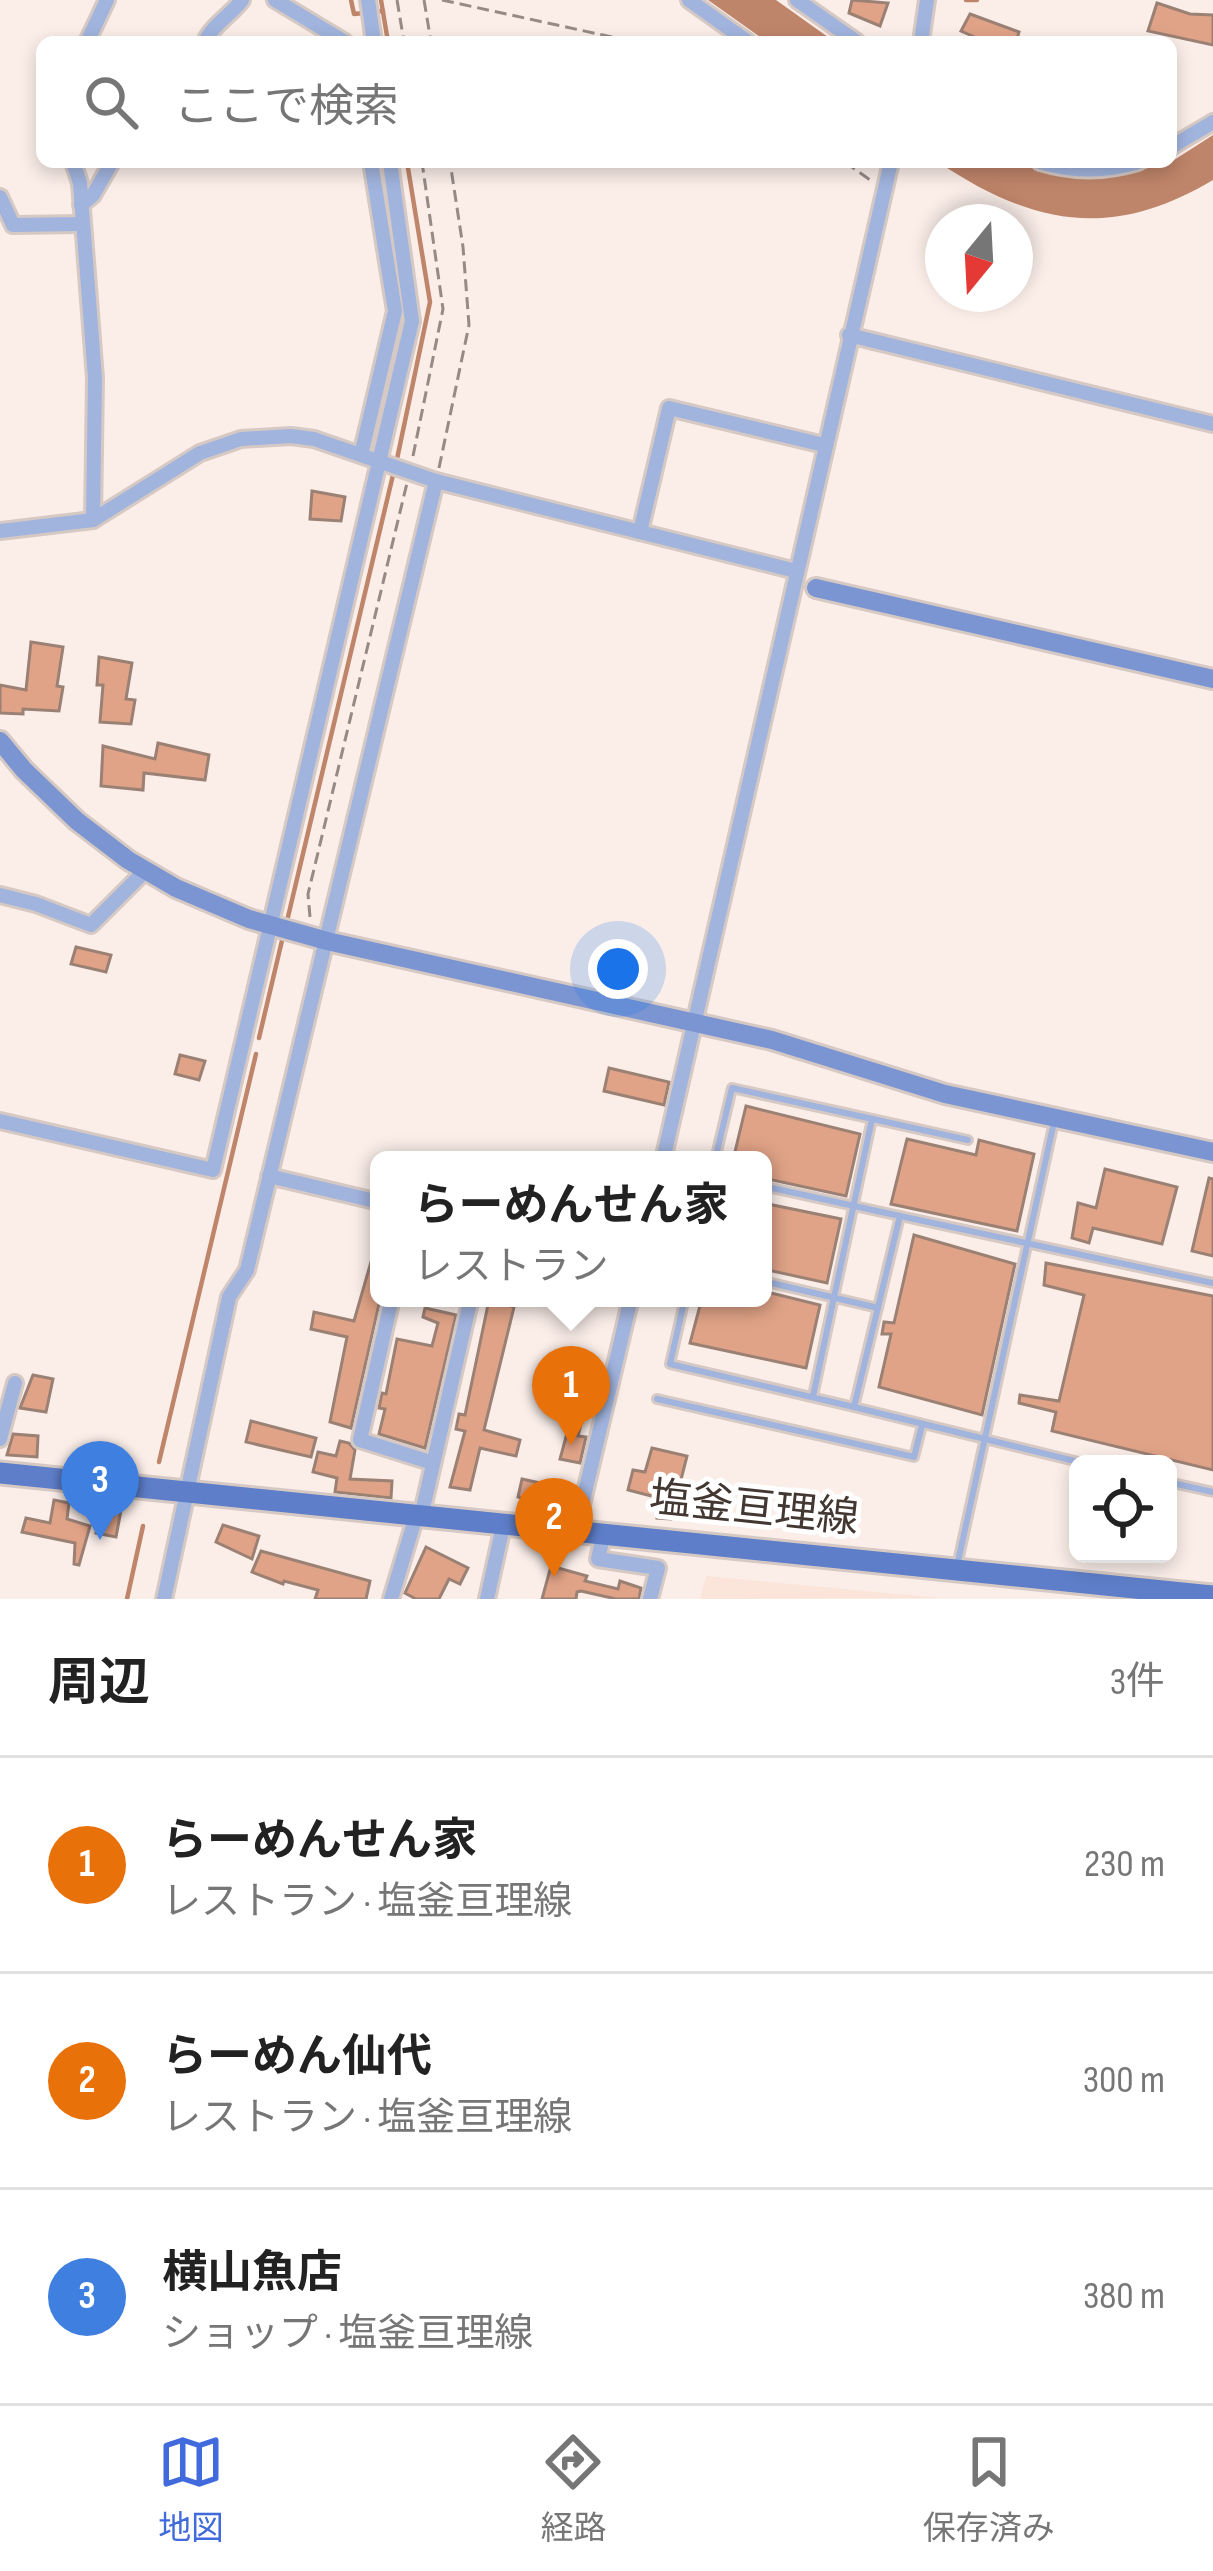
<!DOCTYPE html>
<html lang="ja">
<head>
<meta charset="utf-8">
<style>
	:root { --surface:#fff; --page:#f6f6f6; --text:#222; --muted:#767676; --line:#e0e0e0; --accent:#416adc }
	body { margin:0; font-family:"Sofia Sans Condensed","Noto Sans JP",sans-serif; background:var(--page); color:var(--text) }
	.controls { position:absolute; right:36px; bottom:36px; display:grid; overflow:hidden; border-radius:18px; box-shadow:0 6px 18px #0003 }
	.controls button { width:108px; height:108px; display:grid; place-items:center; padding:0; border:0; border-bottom:3px solid var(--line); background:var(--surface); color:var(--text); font:60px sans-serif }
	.compass { position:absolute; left:925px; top:204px; width:108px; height:108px; border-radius:50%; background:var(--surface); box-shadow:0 6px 18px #0003; rotate:198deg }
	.you { position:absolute; left:618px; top:969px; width:42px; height:42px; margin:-30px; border:9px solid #fff; border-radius:50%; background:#1a73e8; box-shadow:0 0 0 18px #1a73e833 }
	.badge { display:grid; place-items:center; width:78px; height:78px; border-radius:50%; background:var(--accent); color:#fff; font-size:39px; font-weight:700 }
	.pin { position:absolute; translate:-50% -99px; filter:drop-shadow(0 3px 6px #0008) }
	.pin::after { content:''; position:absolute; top:63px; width:42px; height:36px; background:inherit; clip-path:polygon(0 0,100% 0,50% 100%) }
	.popup { position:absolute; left:370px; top:1151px; width:402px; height:156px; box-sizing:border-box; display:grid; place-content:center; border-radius:18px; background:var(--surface); filter:drop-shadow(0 3px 9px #0005); font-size:39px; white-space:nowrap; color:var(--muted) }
	.popup b { font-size:45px; color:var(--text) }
	.popup::after { content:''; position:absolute; left:50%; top:100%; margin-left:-24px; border:24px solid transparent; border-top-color:var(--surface) }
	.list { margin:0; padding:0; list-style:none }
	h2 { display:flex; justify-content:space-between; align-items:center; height:156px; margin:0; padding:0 48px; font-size:51px }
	h2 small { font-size:39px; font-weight:400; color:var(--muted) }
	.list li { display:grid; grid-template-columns:78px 1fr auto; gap:36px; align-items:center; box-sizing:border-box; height:216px; padding:0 48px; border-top:3px solid var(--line) }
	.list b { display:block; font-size:45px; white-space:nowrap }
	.list p { margin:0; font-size:39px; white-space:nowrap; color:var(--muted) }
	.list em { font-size:39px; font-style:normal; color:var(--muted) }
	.icon { flex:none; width:66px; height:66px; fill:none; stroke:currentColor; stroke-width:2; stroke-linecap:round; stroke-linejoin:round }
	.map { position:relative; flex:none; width:1213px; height:1599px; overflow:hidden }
	.search { position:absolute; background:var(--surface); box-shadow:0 6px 18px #0003; left:36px; right:36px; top:36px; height:132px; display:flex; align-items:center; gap:30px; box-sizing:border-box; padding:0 42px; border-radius:18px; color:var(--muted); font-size:45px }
	.sheet { height:804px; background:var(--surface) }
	nav { display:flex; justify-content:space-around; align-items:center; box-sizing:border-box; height:168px; border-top:3px solid var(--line); background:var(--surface); font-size:33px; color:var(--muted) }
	nav a { display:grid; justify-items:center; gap:6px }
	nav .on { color:var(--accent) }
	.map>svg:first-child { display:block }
</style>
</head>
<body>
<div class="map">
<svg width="1213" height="1599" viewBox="0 0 1213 1599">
	<rect width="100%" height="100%" fill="#fbeee9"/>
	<path fill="#fbe4da" d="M706,1576L940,1598L700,1599Z"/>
	<g fill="#bf856a">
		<path d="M708,0H776L835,42H767Z"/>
		<path d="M1213,135V180C1111,241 1032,225 938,162H1011L1066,177H1114L1171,162Z"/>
	</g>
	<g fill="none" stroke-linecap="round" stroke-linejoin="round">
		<g stroke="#bf856a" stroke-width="4.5">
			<path d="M351,0L354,14L383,11"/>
			<path d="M381,0L388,42"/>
			<path d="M966,0H977"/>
			<path d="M397,459L430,302L407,162"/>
			<path d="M287,921L393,475"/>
			<path d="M259,1038L284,932"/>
			<path d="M159,1462L256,1054"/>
			<path d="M127,1599L143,1526"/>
		</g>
	</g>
	<g fill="#e0a387" stroke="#9b8074" stroke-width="3">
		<path d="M852,0L888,3L880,26L849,13Z"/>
		<path d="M1157,3L1190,14L1213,15V45L1148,31Z"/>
		<path d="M970,14L1019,32L1016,42H986L961,31Z"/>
		<path d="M312,491L345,497L341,521L310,519Z"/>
		<path d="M31,642L63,647L57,686L63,687L59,711L23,709V714L0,713V685L26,690Z"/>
		<path d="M99,657L132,663L126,699L135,700L131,724L100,722L103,685H97Z"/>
		<path d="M158,743L209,755L205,780L144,773L143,790L101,786L103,746L155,759Z"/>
		<path d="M76,947L111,955L106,972L71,964Z"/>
		<path d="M180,1055L205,1061L199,1080L175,1074Z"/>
		<path d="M609,1068L669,1082L664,1105L604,1091Z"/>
		<path d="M746,1106L860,1134L846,1196L763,1178V1160H733Z"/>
		<path d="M907,1139L976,1155L979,1140L1034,1154L1017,1231L891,1204Z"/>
		<path d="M1105,1169L1177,1187L1162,1244L1093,1228L1089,1243L1072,1238L1078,1203L1096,1208Z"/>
		<path d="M1209,1178L1213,1179V1256L1192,1251Z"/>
		<path d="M763,1203L841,1219L827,1283L763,1269Z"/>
		<path d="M914,1235L1015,1264L982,1415L879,1387L891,1334H882L884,1322L894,1323Z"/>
		<path d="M375,1248L379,1249V1304L351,1428L330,1422L347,1337L311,1329L314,1312L354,1321Z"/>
		<path d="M1046,1263L1213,1296V1470L1052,1431L1056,1412L1019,1403L1020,1395L1059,1401L1084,1295L1044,1285Z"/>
		<path d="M763,1291L820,1305L806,1368L690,1343L702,1298H763Z"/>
		<path d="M489,1300L514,1307L484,1430L520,1440L516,1456L480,1448L470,1490L450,1487L465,1431L456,1429L459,1414L465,1415Z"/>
		<path d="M425,1308L456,1315L425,1448L379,1434L385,1409L379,1408L382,1393L386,1394L397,1339L432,1346L438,1323L423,1317Z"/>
		<path d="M33,1375L53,1379L46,1412L20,1408Z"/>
		<path d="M251,1421L316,1438L311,1457L246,1442Z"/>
		<path d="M570,1422L581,1424L578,1436L586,1437L580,1463L560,1459Z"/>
		<path d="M13,1434L38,1436L37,1457L7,1455Z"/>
		<path d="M340,1441L349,1443L355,1450L350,1479L392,1481L391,1498L335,1492L337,1478L313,1472L318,1452L336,1456Z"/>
		<path d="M652,1448L687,1456L671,1519L657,1518L659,1498L628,1490L633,1470L645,1472Z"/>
		<path d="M522,1479L549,1485L544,1505L518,1497Z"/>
		<path d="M54,1500L69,1503L67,1519L90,1526L79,1565L74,1564L75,1543L22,1532L26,1518L50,1523Z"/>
		<path d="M103,1501L122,1505L116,1537L96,1533Z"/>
		<path d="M223,1525L259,1536L252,1559L216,1542Z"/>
		<path d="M426,1547L468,1568L460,1584L449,1579L439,1599H416L405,1593Z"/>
		<path d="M261,1551L370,1581L366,1599H315L318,1590L284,1581L283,1584L252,1572Z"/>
		<path d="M551,1566L587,1576L585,1581L618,1589L620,1581L641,1588L639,1599H616L581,1591L577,1592L576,1599H542Z"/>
	</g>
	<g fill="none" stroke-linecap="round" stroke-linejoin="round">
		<g stroke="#d6c9c4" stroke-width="12">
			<g id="lane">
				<path d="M715,1160L732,1088L968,1140"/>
				<path d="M763,1186L900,1216"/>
				<path d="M763,1281L878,1308"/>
				<path d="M685,1298L670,1364L854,1407"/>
				<path d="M813,1396L872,1119"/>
				<path d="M657,1399L914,1457L922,1425"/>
				<path d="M1087,1464L854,1407L900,1216L1213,1283"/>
				<path d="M1168,1482L1213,1492"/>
				<path d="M957,1566L1054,1122"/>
			</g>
		</g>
		<g stroke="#d6c9c4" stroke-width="20">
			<g id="street">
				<path d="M275,0L345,42"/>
				<path d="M368,0L374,42"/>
				<path d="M689,0L748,42"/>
				<path d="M797,0L857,42"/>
				<path d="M87,42L107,0"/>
				<path d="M205,42C212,25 230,16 242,0"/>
				<path d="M921,42L927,0"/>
				<path d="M1171,147L1213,122"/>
				<path d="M73,162L80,183L95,378L93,520"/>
				<path d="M1040,162C1073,172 1105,172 1138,162"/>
				<path d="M0,197L13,225L82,224"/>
				<path d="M81,205L93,195L112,162"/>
				<path d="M849,335L1213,424"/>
				<path d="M361,455L395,311L371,162"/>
				<path d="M0,531L93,520L200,453L241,439L291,436L314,439L436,481L796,571"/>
				<path d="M640,532L669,408L824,445"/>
				<path d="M0,895L36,904L91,925L145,871"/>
				<path d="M0,1121L213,1170L412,321L390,162"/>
				<path d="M663,1160L891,162"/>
				<path d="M269,1176L379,1202"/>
				<path d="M392,1298L360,1440L433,1463"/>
				<path d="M0,1439L15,1383"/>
				<path d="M421,1517L471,1298"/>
				<path d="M576,1530L631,1298"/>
				<path d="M604,1533L598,1559L658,1568L650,1599"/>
				<path d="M164,1599L229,1297L247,1270L436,481"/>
				<path d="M391,1599L416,1516"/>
				<path d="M487,1599L503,1526"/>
			</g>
		</g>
		<g stroke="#d6c9c4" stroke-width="24">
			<g id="secondary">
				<path d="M816,588L1213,679"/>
				<path d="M0,741L24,770L77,821L128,860L176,888L249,919L327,941L772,1040L945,1094L1213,1152"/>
			</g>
		</g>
		<g stroke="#d6c9c4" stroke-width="27">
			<path id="primary" d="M0,1473L1213,1596"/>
		</g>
		<g stroke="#968a85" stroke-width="3" stroke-dasharray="12 6" stroke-linecap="butt">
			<path d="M397,0L404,42"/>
			<path d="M424,0L431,42"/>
			<path d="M442,0L635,42"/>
			<path d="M845,162L873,182"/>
			<path d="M413,456L443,309L422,162"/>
			<path d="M439,468L469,325L463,247L450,162"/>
			<path d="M310,917L308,894L407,483"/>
		</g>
		<use href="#lane" stroke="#a1b4de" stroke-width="6"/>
		<use href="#street" stroke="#a1b4de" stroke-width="14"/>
		<use href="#secondary" stroke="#7a95d2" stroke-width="18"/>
		<use href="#primary" stroke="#5e7ec9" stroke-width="21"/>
	</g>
	<g text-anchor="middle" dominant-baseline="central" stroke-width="10" stroke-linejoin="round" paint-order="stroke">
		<g font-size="42" fill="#433732" stroke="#fff">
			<text transform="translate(754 1509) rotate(6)">塩釜亘理線</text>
		</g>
	</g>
</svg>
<div class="controls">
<button><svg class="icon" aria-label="locate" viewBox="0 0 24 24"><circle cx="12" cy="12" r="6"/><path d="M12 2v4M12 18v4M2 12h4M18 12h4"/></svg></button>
</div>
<svg class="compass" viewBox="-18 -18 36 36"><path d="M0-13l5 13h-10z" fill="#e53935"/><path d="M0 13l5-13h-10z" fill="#767676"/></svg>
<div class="you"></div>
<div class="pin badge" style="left:571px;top:1445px;background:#e8710a">1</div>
<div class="popup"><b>らーめんせん家</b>レストラン</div>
<div class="pin badge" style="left:554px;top:1577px;background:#e8710a">2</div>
<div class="pin badge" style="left:100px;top:1540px;background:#3f7fe0">3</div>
<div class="search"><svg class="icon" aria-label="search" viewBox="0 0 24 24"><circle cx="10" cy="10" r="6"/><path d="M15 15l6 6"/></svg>ここで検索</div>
</div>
<section class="sheet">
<h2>周辺<small>3件</small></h2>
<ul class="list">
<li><span class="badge" style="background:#e8710a">1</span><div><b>らーめんせん家</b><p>レストラン · 塩釜亘理線</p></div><em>230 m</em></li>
<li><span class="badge" style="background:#e8710a">2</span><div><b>らーめん仙代</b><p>レストラン · 塩釜亘理線</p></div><em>300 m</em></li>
<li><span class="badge" style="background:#3f7fe0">3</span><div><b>横山魚店</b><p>ショップ · 塩釜亘理線</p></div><em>380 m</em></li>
</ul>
</section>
<nav>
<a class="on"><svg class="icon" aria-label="map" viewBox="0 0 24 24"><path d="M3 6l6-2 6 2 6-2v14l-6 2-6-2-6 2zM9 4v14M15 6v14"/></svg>地図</a>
<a><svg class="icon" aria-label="directions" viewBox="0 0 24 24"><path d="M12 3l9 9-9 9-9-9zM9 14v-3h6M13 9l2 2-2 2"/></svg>経路</a>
<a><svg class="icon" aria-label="saved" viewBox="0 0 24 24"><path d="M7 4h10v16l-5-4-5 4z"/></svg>保存済み</a>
</nav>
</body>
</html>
